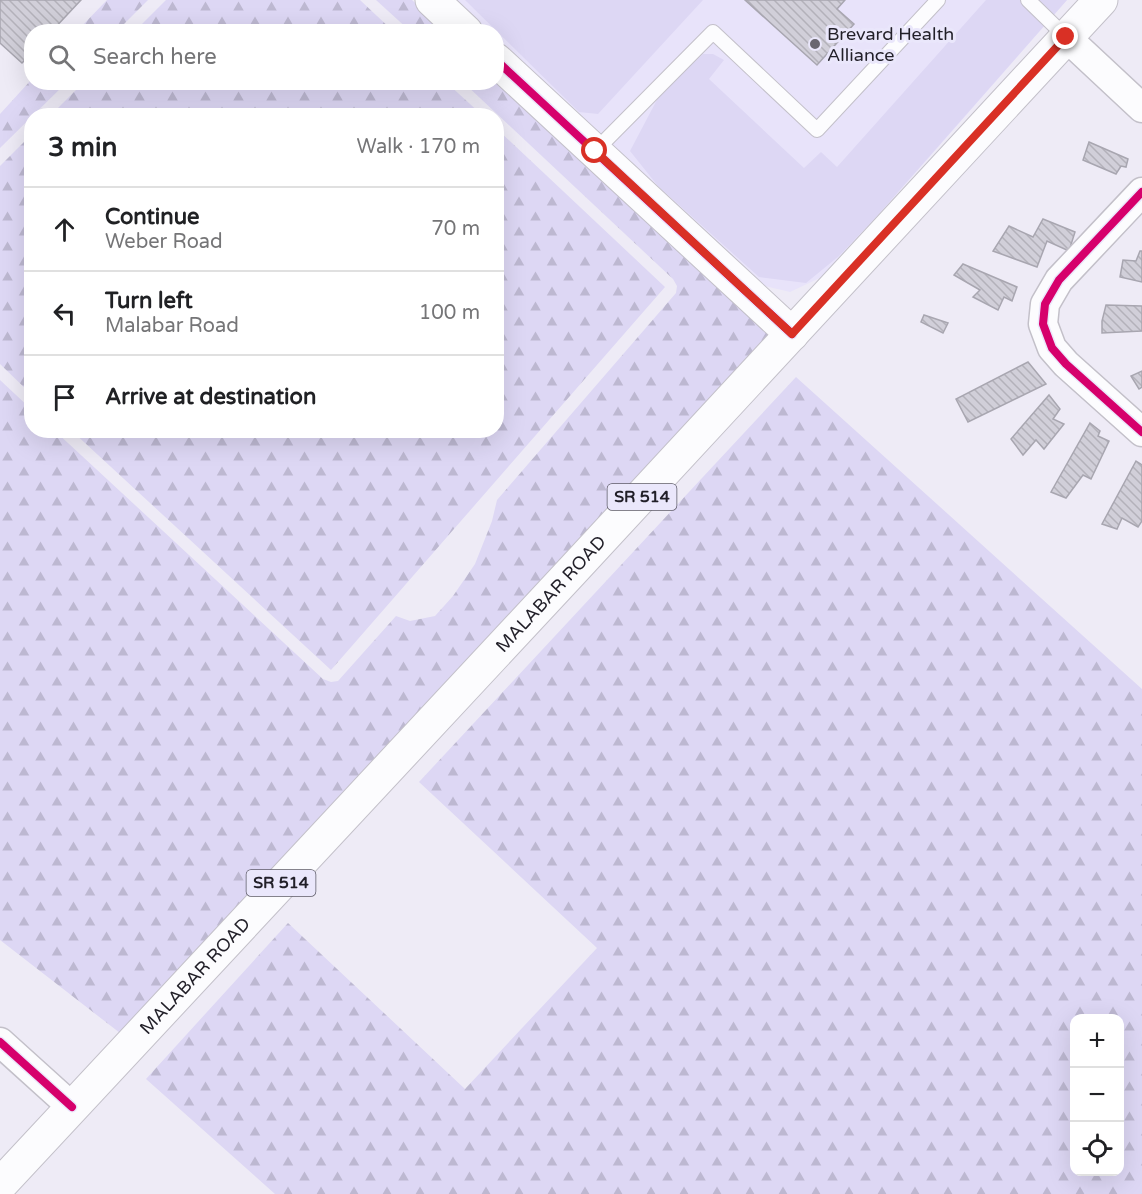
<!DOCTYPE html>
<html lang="en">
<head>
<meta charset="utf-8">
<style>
	:root { --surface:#fff; --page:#f6f6f6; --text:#202124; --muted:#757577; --line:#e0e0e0 }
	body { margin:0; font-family:"Varela Round",sans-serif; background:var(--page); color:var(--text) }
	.controls { position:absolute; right:18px; bottom:18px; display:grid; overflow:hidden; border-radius:12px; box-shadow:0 6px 24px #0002 }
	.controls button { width:54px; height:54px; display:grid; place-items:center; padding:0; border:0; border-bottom:2px solid var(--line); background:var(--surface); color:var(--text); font:30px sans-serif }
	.stop { position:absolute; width:18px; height:18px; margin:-14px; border:4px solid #d93025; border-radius:50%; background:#fff }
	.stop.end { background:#d93025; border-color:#fff; box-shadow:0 2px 6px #0008 }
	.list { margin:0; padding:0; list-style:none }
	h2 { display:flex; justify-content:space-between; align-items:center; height:78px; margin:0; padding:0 24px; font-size:26px }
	h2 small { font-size:20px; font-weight:400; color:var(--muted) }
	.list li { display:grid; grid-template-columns:39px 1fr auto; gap:18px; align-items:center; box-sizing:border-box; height:84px; padding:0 24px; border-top:2px solid var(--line) }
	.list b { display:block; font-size:22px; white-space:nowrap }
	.list p { margin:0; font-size:20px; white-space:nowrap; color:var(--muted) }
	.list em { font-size:20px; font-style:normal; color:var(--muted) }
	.icon { flex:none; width:33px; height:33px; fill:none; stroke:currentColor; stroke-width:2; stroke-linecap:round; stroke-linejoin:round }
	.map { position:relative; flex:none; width:1142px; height:1194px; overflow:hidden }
	.search { position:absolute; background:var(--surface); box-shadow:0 6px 24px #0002; left:24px; top:24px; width:480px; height:66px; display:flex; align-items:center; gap:15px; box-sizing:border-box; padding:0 21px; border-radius:24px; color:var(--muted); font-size:22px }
	.panel { position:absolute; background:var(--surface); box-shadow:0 6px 24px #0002; left:24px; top:108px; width:480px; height:330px; border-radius:24px }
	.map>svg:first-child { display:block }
</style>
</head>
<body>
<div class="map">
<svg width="1142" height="1194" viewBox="0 0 1142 1194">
	<defs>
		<pattern id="forest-firs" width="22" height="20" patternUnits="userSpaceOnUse" patternTransform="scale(1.5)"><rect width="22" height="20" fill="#ddd7f4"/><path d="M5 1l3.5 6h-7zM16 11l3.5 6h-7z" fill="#bdb8d1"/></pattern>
		<pattern id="building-back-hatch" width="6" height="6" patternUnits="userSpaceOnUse" patternTransform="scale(1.5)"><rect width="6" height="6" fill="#d1cfd9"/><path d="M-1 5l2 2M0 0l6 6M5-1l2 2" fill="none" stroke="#b3b1ba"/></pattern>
	</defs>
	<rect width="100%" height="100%" fill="#eeebf6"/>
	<path fill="#e8e3fa" d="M454,0H1067L826,275L790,292L765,286L497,39L496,32L488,31Z"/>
	<g fill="#ddd7f4">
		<path d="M465,0H703L598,114L579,112Z"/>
		<path d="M986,0H1067L877,216L839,256L806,283L759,277L658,186L630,151L660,94L703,54H713L724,60L709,79L804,168L821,152L837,167Z"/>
	</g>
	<g fill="url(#forest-firs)" fill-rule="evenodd">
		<path d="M107,0H148L117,31H77Z"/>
		<path d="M166,0H360L393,31H135Z"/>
		<path d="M376,0H412L446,31H410Z"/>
		<path d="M31,80L32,82L66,83L0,148V114Z"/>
		<path d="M84,82L447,83L482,115H51Z"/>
		<path d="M496,82L772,334L120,1033L0,940V380L31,409L32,430L55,431L323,679L331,682L338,681L396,616L410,621L435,616L453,596L475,564L492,521L497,500L676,293L677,286L673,279L464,83Z"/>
		<path d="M497,129L665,287L331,670L72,431L496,430Z"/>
		<path d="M31,135V394L0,364V166Z"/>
		<path d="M796,377L1142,689V1194H275L146,1079L288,923L465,1089L597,948L419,782ZM1074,1018H1120V1172H1074Z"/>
	</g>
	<g fill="url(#building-back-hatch)" stroke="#a8a6b0" stroke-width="1.5">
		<path d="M0,0H81L51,32H32V53L22,63L0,43Z"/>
		<path d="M745,0H845L837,9L854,24L817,65Z"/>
		<path d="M1089,142L1128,159L1126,167L1121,166L1116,174L1083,160Z"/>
		<path d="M1043,219L1075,232L1069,251L1047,241L1037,267L993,251L1009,226L1033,237Z"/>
		<path d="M1140,251H1142V282L1120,277L1123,260L1136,261Z"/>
		<path d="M963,264L1017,287L1012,301L1004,297L998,310L973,297L980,290L954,275Z"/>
		<path d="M1106,305L1142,306V331L1102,333V321Z"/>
		<path d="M924,315L948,323L943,333L921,322Z"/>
		<path d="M1028,362L1046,384L968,422L956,399Z"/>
		<path d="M1142,371V387L1139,389L1131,376Z"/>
		<path d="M1049,395L1060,409L1053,419L1064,424L1044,449L1036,440L1023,455L1011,439Z"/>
		<path d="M1090,423L1100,431L1098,436L1109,441L1091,479L1083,475L1066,498L1051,492Z"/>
		<path d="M1136,461L1142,465V521L1138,527L1122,518L1117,529L1102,524Z"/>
	</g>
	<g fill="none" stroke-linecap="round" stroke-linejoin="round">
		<g stroke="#c3c0c9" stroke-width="16">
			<g id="lane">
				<path d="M1028,0L1066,37"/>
				<path d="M595,151L713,32L817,130L938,0"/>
			</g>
		</g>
		<g stroke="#c3c0c9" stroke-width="31">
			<g id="street">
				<path d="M1066,37L1142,108"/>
				<path d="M1142,192L1059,280L1045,304L1043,324L1052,348L1066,364L1142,432"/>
				<path d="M0,1042L72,1107"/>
			</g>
		</g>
		<g stroke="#c3c0c9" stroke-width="35">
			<g id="secondary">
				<path d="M432,0L466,32"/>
				<path d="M496,60L792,334"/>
			</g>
		</g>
		<g stroke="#c3c0c9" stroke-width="35">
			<g id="primary">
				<path id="s1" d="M0,1185L574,569L1101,0"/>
			</g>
		</g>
		<use href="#lane" stroke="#fcfcfe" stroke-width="14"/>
		<use href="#street" stroke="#fcfcfe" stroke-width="28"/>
		<use href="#secondary" stroke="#fcfcfe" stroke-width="33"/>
		<use href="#primary" stroke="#fcfcfe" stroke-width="33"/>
		<g stroke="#eae7fb" stroke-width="11">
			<g id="cycleway">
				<path d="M496,60L792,334"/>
				<path d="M1142,192L1059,280L1045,304L1043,324L1052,348L1066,364L1142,432"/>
				<path d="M0,1042L72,1107"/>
			</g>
		</g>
		<use href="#cycleway" stroke="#d6006c" stroke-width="8"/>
	</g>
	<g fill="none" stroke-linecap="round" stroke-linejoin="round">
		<path stroke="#d93025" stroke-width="8" d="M595,151L792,334L1066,37"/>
	</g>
	<circle fill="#696670" stroke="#eae7fb" stroke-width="2" cx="815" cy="44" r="6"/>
	<g text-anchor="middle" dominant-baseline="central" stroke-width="6" stroke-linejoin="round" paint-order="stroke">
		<g fill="#eae7fb" stroke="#5d5b67" stroke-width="1.5">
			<rect x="607.5" y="484" width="69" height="26" rx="4.5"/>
			<rect x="246.5" y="870" width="69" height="26" rx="4.5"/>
		</g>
		<g font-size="16" font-weight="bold" fill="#211f28">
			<text x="642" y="497">SR 514</text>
			<text x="281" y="883">SR 514</text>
		</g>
		<g font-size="18" fill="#211f28" stroke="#eae7fb" text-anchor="start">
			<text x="827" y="34">Brevard Health<tspan x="827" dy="21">Alliance</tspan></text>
		</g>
		<g font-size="18" fill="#211f28" stroke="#eae7fb">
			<text stroke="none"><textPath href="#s1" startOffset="808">MALABAR ROAD</textPath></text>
			<text stroke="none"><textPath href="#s1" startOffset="286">MALABAR ROAD</textPath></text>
		</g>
	</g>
</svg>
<div class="controls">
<button>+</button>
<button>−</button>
<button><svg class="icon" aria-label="locate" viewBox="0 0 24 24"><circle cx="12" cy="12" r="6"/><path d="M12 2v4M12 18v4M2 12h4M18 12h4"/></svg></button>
</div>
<div class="stop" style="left:595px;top:151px"></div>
<div class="stop end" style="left:1066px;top:37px"></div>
<div class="search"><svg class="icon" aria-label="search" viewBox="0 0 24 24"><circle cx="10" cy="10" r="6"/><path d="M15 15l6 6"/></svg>Search here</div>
<section class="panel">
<h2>3 min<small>Walk · 170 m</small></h2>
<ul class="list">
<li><svg class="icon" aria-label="ahead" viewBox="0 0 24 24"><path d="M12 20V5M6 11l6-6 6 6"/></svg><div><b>Continue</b><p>Weber Road</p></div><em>70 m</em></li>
<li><svg class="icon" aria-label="left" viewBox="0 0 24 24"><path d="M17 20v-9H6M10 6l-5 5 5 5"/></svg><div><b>Turn left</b><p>Malabar Road</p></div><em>100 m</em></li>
<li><svg class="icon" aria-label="arrive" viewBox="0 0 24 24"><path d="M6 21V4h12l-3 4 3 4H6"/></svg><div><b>Arrive at destination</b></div></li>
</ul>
</section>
</div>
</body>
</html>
